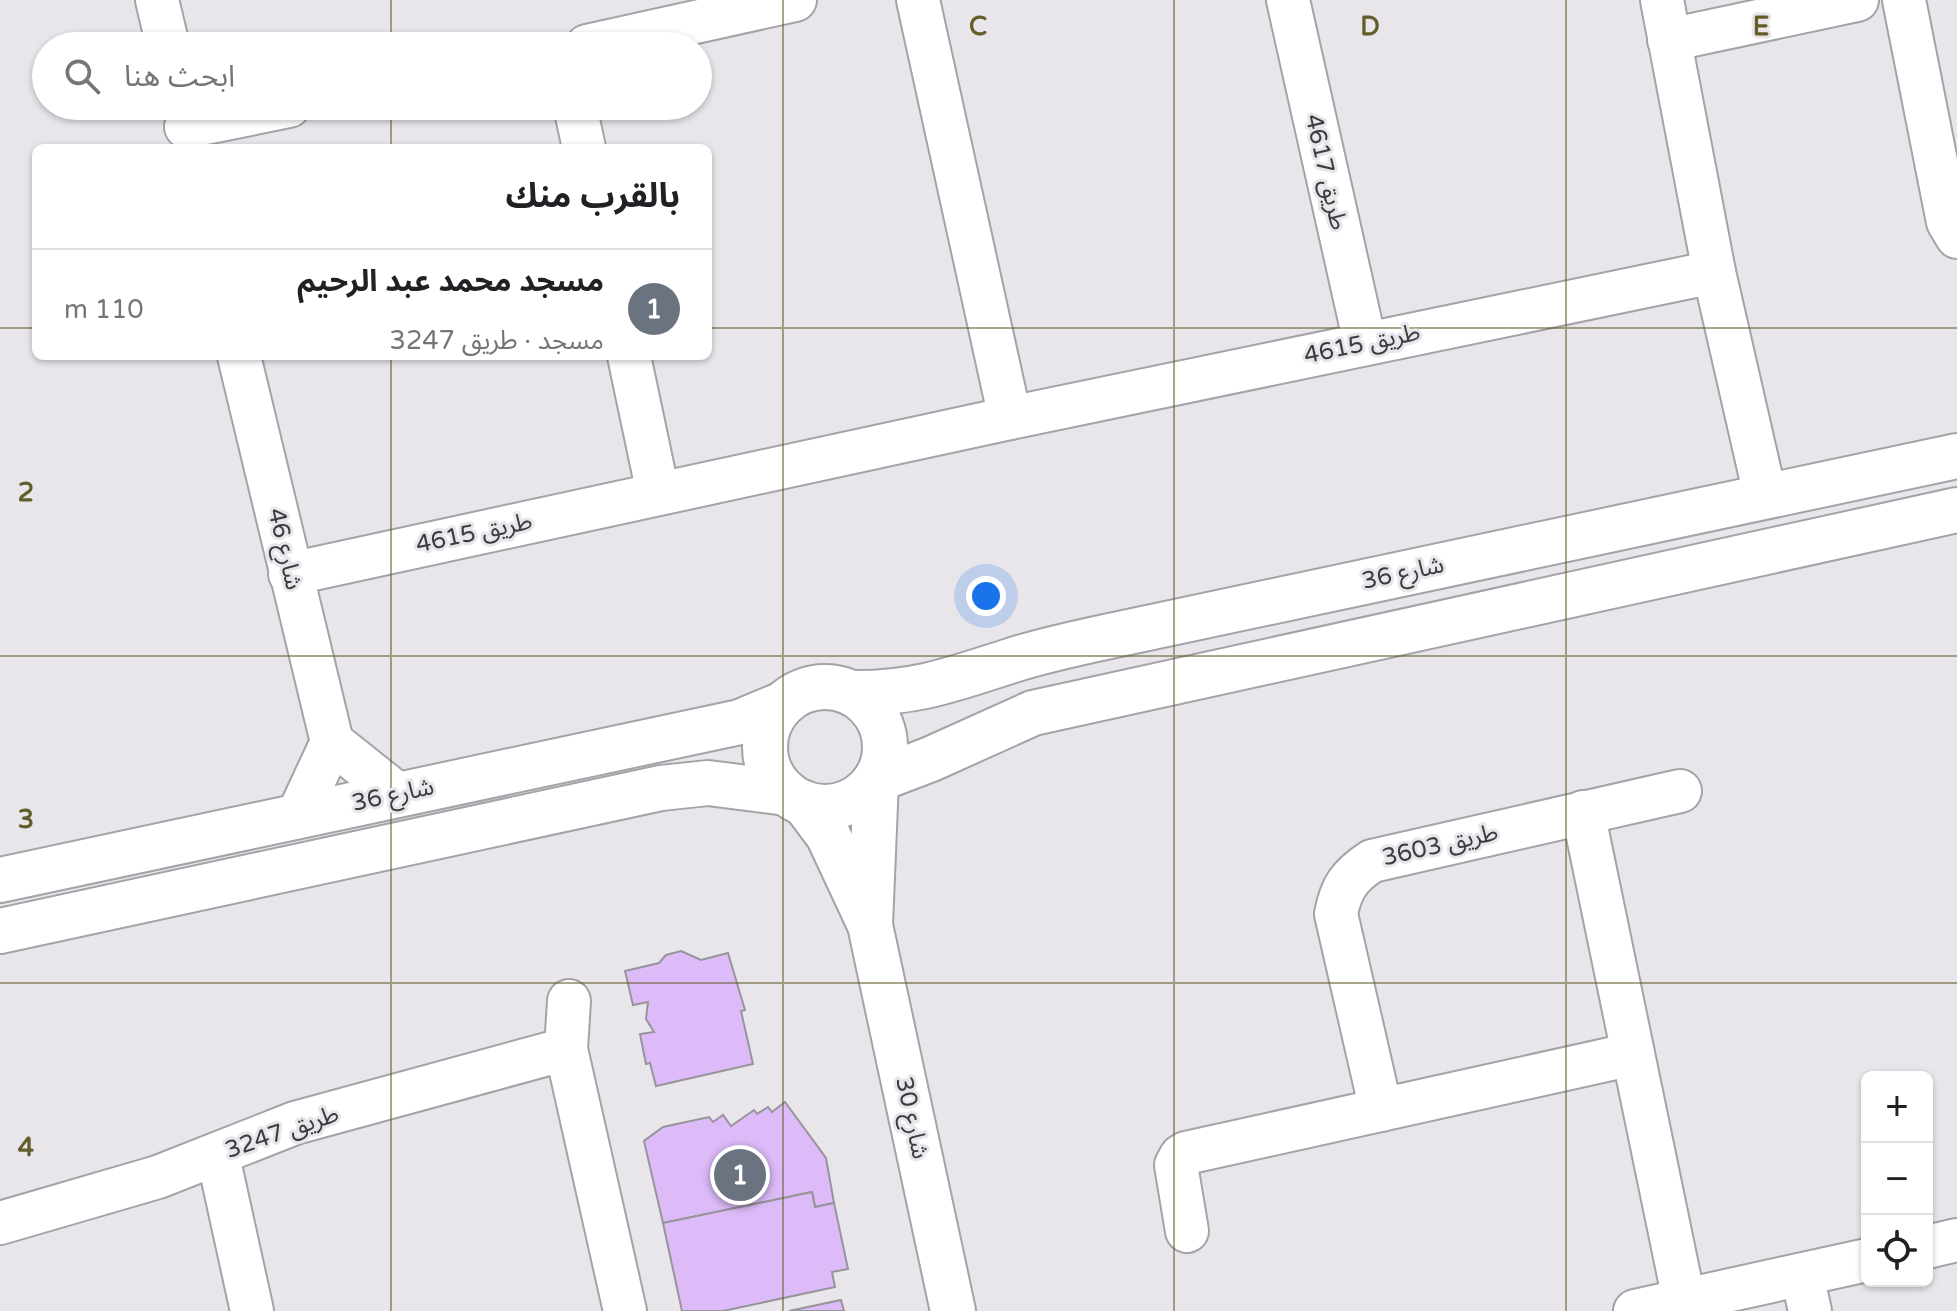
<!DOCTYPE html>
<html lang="ar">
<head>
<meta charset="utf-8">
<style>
	:root { --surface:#fff; --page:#f2f2f2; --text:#202124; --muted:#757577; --line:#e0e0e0; --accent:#0f766e }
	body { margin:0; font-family:"Varela Round","Noto Sans Arabic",sans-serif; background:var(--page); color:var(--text); direction:rtl }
	.controls { position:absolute; right:24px; bottom:24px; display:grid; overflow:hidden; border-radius:12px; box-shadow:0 2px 6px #0004 }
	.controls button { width:72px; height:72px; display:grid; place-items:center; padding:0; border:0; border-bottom:2px solid var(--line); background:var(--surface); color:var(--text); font:40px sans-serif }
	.you { position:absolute; left:986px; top:596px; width:28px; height:28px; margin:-20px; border:6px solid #fff; border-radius:50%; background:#1a73e8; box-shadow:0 0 0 12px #1a73e833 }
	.badge { display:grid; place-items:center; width:52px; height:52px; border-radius:50%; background:var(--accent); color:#fff; font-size:26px; font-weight:700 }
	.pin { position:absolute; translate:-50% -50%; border:4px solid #fff; box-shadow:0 2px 8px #0006 }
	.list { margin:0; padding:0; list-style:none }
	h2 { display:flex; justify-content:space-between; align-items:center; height:104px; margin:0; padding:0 32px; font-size:34px }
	h2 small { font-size:26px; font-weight:400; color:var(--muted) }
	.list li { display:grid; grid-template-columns:52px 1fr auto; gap:24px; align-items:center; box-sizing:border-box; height:112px; padding:0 32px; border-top:2px solid var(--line) }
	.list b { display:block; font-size:30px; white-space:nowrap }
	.list p { margin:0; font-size:26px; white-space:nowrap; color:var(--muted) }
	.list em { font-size:26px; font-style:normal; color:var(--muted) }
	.icon { flex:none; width:44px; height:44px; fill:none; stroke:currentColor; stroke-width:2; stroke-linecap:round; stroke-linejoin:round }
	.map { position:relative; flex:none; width:1957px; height:1311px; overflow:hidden; direction:ltr }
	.search { position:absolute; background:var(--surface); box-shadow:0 2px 6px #0004; left:32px; top:32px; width:680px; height:88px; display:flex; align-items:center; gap:20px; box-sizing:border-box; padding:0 28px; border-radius:44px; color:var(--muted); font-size:30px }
	.panel { position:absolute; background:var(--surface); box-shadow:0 2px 6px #0004; left:32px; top:144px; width:680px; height:216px; border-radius:12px; direction:rtl }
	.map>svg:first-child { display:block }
</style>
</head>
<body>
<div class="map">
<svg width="1957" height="1311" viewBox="0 0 1957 1311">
	<rect width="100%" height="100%" fill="#e8e5eb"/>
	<g fill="#ddbbf9" stroke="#97959a" stroke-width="2">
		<path d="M681,951L701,960L728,953L745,1010L741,1011L753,1064L656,1086L650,1063L646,1064L640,1034L654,1032L646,1019L648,1002L633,1005L625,971L659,963L666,955Z"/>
		<path d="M785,1102L826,1158L834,1203L815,1207L812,1192L663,1223L644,1141L663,1127L709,1117L713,1122L723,1115L731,1126L754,1110L757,1114L768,1107L772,1112Z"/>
		<path d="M812,1192L815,1207L834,1203L848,1269L832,1272L835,1287L723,1311H682L663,1223Z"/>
		<path d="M841,1300L844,1311H789Z"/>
	</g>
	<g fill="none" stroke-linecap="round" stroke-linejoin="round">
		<g stroke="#a5a2a8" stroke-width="46">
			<g id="minor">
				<path d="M157,0L168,46"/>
				<path d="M918,0L1010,418"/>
				<path d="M1288,0L1365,343"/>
				<path d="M1662,0L1714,272L1765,495"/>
				<path d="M1904,0L1948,222L1957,237"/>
				<path d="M1669,40L1857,0"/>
				<path d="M587,46L795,0"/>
				<path d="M575,106L584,148"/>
				<path d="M186,127L289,106"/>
				<path d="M239,356L332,742L396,793"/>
				<path d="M629,356L658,493"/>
				<path d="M290,574L1010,418L1714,272"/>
				<path d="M1583,812L1684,1300"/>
				<path d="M298,815L332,742"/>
				<path d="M569,1001L566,1049L625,1311"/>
				<path d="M1381,1110L1336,914C1341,888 1349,876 1372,861L1680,791"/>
				<path d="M220,1153L221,1170L252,1311"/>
				<path d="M0,1223L158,1177L295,1123L566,1049"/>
				<path d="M1187,1231L1176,1165L1181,1156L1186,1153L1633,1054"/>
				<path d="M1927,1247L1957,1240"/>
				<path d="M1802,1275L1810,1311"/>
				<path d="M1635,1311L1867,1260"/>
			</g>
		</g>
		<g stroke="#a5a2a8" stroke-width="48">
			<g id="tertiary">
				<circle cx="825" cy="747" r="60"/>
				<path d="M851,693C915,694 954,679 1013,660C1045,650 1077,643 1110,636L1957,456"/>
				<path d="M804,803L828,835L870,925L953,1311"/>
				<path d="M0,880L740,722L783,704"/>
				<path d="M870,925L876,780L931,759L1033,713L1957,510"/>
				<path d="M0,931L661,788L708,783L787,793"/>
			</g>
		</g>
		<use href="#minor" stroke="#fff" stroke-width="42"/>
		<use href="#tertiary" stroke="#fff" stroke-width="44"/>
	</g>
	<path fill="none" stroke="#635d2a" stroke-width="2" stroke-opacity="0.55" d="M391,0V46M783,0V1311M1174,0V1311M1566,0V1311M391,106V148M0,328H36M708,328H1957M391,356V1311M0,656H1957M0,983H1957"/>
	<g text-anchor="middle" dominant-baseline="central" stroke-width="6" stroke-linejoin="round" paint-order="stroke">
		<g font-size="24" fill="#3d3c3e" stroke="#e8e5eb">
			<text transform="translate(1326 172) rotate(77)">طريق 4617</text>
			<text transform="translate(1362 344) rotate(-12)">طريق 4615</text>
			<text transform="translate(474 533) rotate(-12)">طريق 4615</text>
			<text transform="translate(285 549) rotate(77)">شارع 46</text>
			<text transform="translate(1403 573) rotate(-12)">شارع 36</text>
			<text transform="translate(393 795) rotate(-12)">شارع 36</text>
			<text transform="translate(1440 845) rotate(-13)">طريق 3603</text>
			<text transform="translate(912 1118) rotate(78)">شارع 30</text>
			<text transform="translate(282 1132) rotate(-19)">طريق 3247</text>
		</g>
	</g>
	<g font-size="26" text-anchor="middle" font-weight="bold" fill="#635d2a" stroke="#e8e5eb" stroke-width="6" stroke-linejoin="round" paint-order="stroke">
		<text x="978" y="35">C</text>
		<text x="1370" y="35">D</text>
		<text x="1761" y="35">E</text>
		<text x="26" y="501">2</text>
		<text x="26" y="828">3</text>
		<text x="26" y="1156">4</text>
	</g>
</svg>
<div class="controls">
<button>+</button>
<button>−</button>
<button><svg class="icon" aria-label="locate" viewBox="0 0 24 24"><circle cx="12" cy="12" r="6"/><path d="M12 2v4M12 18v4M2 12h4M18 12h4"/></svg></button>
</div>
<div class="you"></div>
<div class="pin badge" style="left:740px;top:1175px;background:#6b7280">1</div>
<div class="search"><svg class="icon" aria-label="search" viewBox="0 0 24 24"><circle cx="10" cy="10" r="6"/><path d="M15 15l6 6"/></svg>ابحث هنا</div>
<section class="panel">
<h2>بالقرب منك<small></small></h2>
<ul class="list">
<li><span class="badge" style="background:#6b7280">1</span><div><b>مسجد محمد عبد الرحيم</b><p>مسجد · طريق 3247</p></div><em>110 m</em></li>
</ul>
</section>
</div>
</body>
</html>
